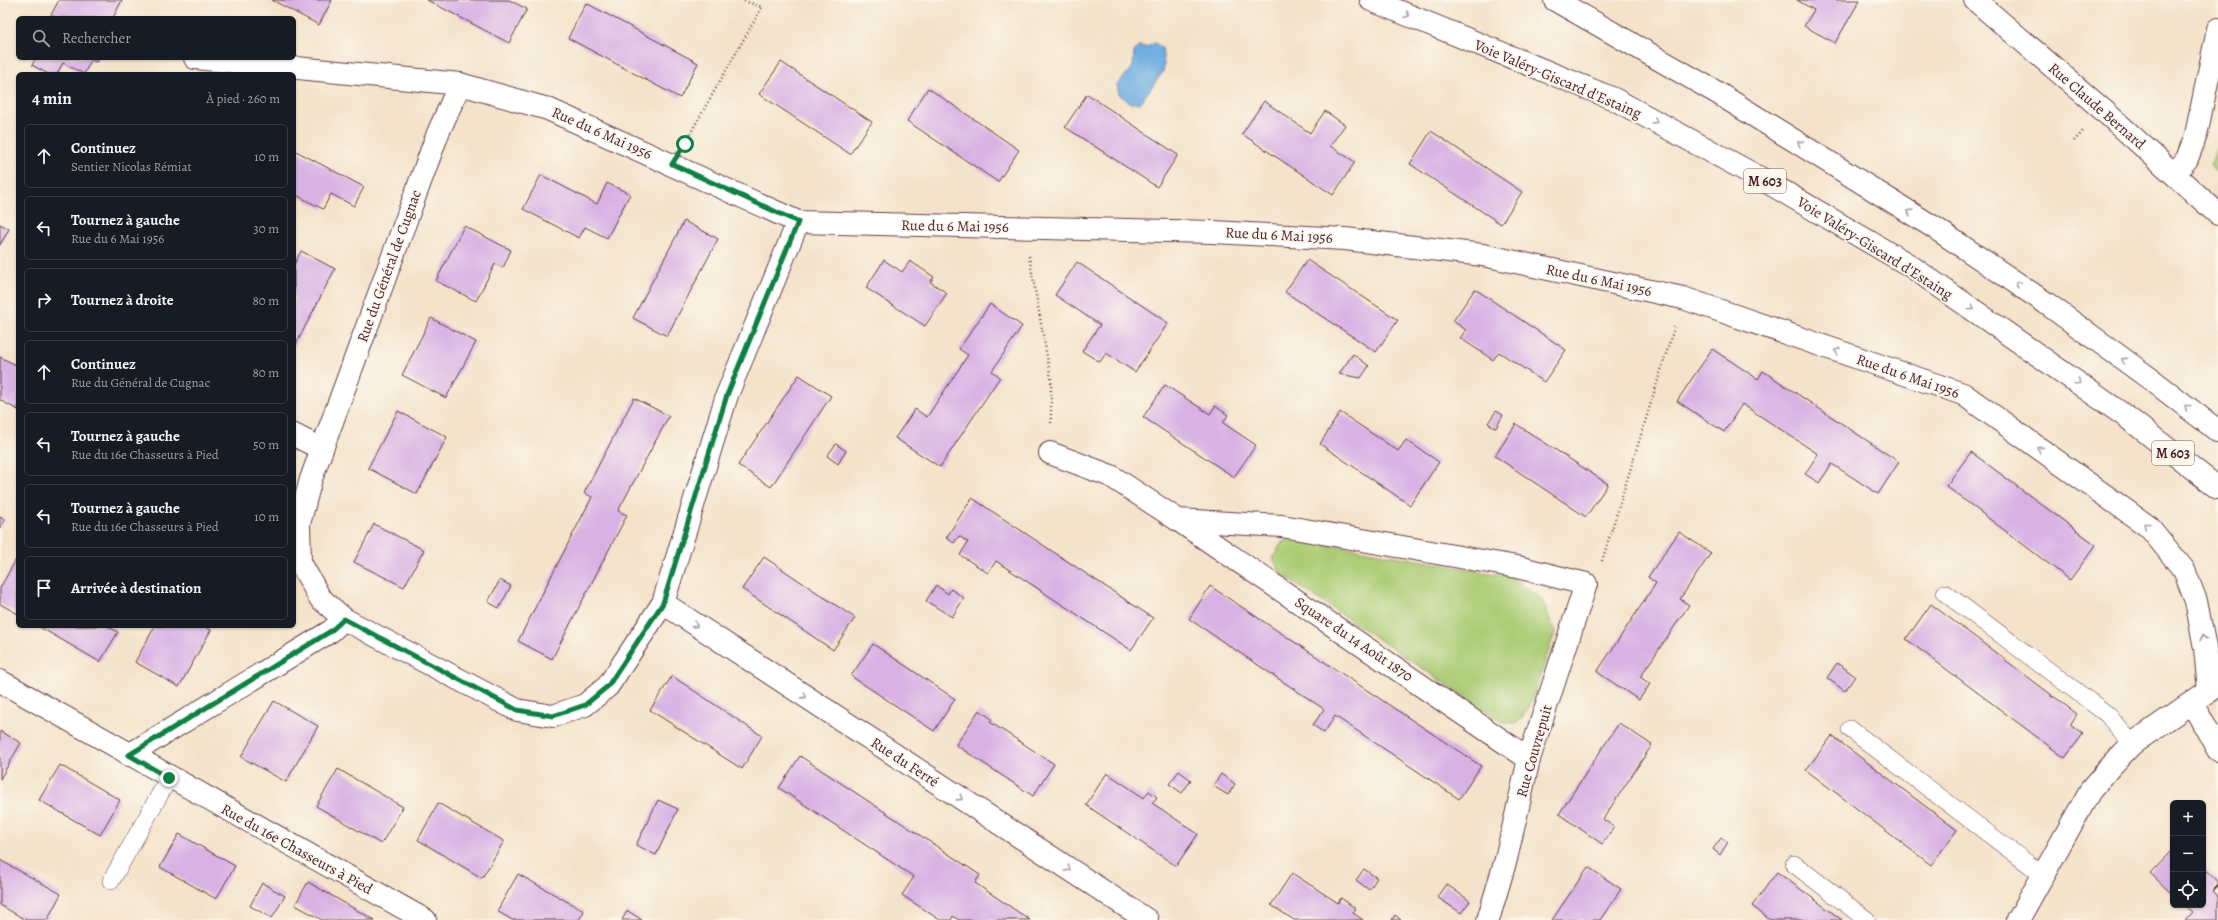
<!DOCTYPE html>
<html lang="fr">
<head>
<meta charset="utf-8">
<style>
	:root { --surface:#171b24; --page:#20242c; --text:#f1f3f6; --muted:#9ea1a6; --line:#363941 }
	body { margin:0; font-family:Alegreya,serif; background:var(--page); color:var(--text) }
	.controls { position:absolute; right:12px; bottom:12px; display:grid; overflow:hidden; border-radius:6px; box-shadow:0 1px 3px #0004 }
	.controls button { width:36px; height:36px; display:grid; place-items:center; padding:0; border:0; border-bottom:1px solid var(--line); background:var(--surface); color:var(--text); font:20px sans-serif }
	.stop { position:absolute; width:12px; height:12px; margin:-9px; border:3px solid #0b8043; border-radius:50%; background:#fff }
	.stop.end { background:#0b8043; border-color:#fff; box-shadow:0 1px 4px #0008 }
	.list { margin:0; padding:0; list-style:none }
	h2 { display:flex; justify-content:space-between; align-items:center; height:52px; margin:0; padding:0 16px; font-size:17px }
	h2 small { font-size:13px; font-weight:400; color:var(--muted) }
	.list li { display:grid; grid-template-columns:26px 1fr auto; gap:12px; align-items:center; box-sizing:border-box; height:64px; margin:0 8px 8px; padding:0 8px; border:1px solid var(--line); border-radius:6px }
	.list b { display:block; font-size:15px; white-space:nowrap }
	.list p { margin:0; font-size:13px; white-space:nowrap; color:var(--muted) }
	.list em { font-size:13px; font-style:normal; color:var(--muted) }
	.icon { flex:none; width:22px; height:22px; fill:none; stroke:currentColor; stroke-width:2; stroke-linecap:round; stroke-linejoin:round }
	.map { position:relative; flex:none; width:2218px; height:920px; overflow:hidden }
	.search { position:absolute; background:var(--surface); box-shadow:0 1px 3px #0004; left:16px; top:16px; width:280px; height:44px; display:flex; align-items:center; gap:10px; box-sizing:border-box; padding:0 14px; border-radius:6px; color:var(--muted); font-size:15px }
	.panel { position:absolute; background:var(--surface); box-shadow:0 1px 3px #0004; left:16px; top:72px; width:280px; height:556px; border-radius:6px }
	.map>svg:first-child { display:block }
</style>
</head>
<body>
<div class="map">
<svg width="2218" height="920" viewBox="0 0 2218 920">
	<rect width="100%" height="100%" fill="#fbf7ec"/>
	<filter id="ink" filterUnits="userSpaceOnUse"><feTurbulence type="fractalNoise" baseFrequency=".025" numOctaves="2"/><feDisplacementMap in="SourceGraphic" scale="8" xChannelSelector="R" yChannelSelector="G"/><feConvolveMatrix kernelMatrix="1 2 1 2 8 2 1 2 1" color-interpolation-filters="sRGB"/></filter>
	<filter id="wash" filterUnits="userSpaceOnUse"><feTurbulence type="fractalNoise" baseFrequency=".012" numOctaves="4" result="noise"/><feDisplacementMap in="SourceGraphic" scale="16" xChannelSelector="R" yChannelSelector="G"/><feGaussianBlur stdDeviation="0.9" result="paint"/><feColorMatrix in="noise" values="0 0 0 0 0 0 0 0 0 0 0 0 0 0 0 0 0 1.4 0 .05"/><feComposite in="paint" operator="in"/></filter>
	<g filter="url(#wash)">
		<rect width="100%" height="100%" fill="#f4e3ca"/>
		<g fill="#accc74" stroke="#7b7650">
			<path d="M2218,147V172L2210,165Z"/>
			<path d="M1295,538L1511,577L1542,600L1555,632L1528,710L1517,723L1503,722L1281,574L1273,558L1282,542Z"/>
		</g>
		<path fill="#6faee2" stroke="#5c6686" d="M1155,43L1162,48L1164,65L1163,72L1140,103H1130L1119,94L1117,85L1133,66L1134,52L1139,46L1146,47Z"/>
		<g id="blocks">
			<g fill="#d9b2e4">
				<path d="M59,0H122L113,18H57L51,15Z"/>
				<path d="M272,0H332L319,25Z"/>
				<path d="M427,0H509L527,9L509,43Z"/>
				<path d="M1797,0H1860L1835,43L1804,26L1814,10Z"/>
				<path d="M586,3L698,63L680,98L568,38Z"/>
				<path d="M36,58H99L96,62L91,60L84,74L63,63L57,74H48L32,65Z"/>
				<path d="M781,62L872,122L850,154L759,94Z"/>
				<path d="M928,88L1019,150L998,182L907,121Z"/>
				<path d="M1087,94L1178,155L1157,187L1065,127Z"/>
				<path d="M1264,101L1310,133L1325,111L1345,125L1330,146L1355,162L1333,195L1242,134Z"/>
				<path d="M1431,131L1522,192L1501,224L1410,164Z"/>
				<path d="M294,150L364,187L354,206L331,194L323,209L294,194Z"/>
				<path d="M541,175L597,204L607,183L630,194L607,238L585,227L579,238L523,209Z"/>
				<path d="M684,221L718,239L667,336L633,318Z"/>
				<path d="M0,224L9,229L0,245Z"/>
				<path d="M464,226L511,250L503,268L495,264L476,301L436,281Z"/>
				<path d="M301,251L335,269L294,348V265Z"/>
				<path d="M884,260L902,272L910,261L934,277L930,282L947,293L925,326L866,288Z"/>
				<path d="M1307,260L1398,320L1376,352L1285,292Z"/>
				<path d="M1077,262L1168,323L1135,372L1106,353L1100,362L1082,351L1100,325L1055,295Z"/>
				<path d="M1475,289L1566,350L1544,382L1499,352L1493,360L1460,338L1466,330L1453,321Z"/>
				<path d="M990,304L1022,326L992,371L1000,377L940,467L895,438L915,409L927,417L968,355L959,349Z"/>
				<path d="M431,318L476,342L446,398L402,375Z"/>
				<path d="M1712,349L1758,379L1763,371L1899,462L1878,494L1832,464L1819,483L1805,474L1818,454L1742,404L1724,432L1677,401Z"/>
				<path d="M1353,354L1369,366L1361,378L1339,374Z"/>
				<path d="M0,357L18,366V410L0,400Z"/>
				<path d="M799,375L831,396L771,487L738,465Z"/>
				<path d="M1165,385L1210,414L1215,406L1228,415L1223,423L1256,445L1234,477L1143,417Z"/>
				<path d="M634,398L669,416L618,511L627,515L552,659L518,641L592,497L584,493Z"/>
				<path d="M398,411L447,437L417,494L368,468Z"/>
				<path d="M1496,411L1503,415L1496,428L1488,423Z"/>
				<path d="M1340,412L1398,451L1406,440L1439,462L1410,505L1320,444Z"/>
				<path d="M1516,424L1608,484L1586,517L1495,456Z"/>
				<path d="M836,444L846,451L838,464L827,456Z"/>
				<path d="M1971,452L2096,545L2070,580L1946,486Z"/>
				<path d="M972,498L1153,618L1131,650L996,561L988,573L960,555L968,542L959,536L954,543L946,538Z"/>
				<path d="M0,517L5,520L0,528Z"/>
				<path d="M374,524L424,550L404,587L354,562Z"/>
				<path d="M1679,532L1711,553L1680,599L1689,605L1640,677L1650,684L1639,700L1597,672L1656,583L1648,577Z"/>
				<path d="M18,556V614L0,604V588Z"/>
				<path d="M764,557L855,618L833,650L742,589Z"/>
				<path d="M500,580L511,586L499,608L488,602Z"/>
				<path d="M936,585L948,594L951,589L964,598L952,617L926,601Z"/>
				<path d="M1210,586L1481,766L1459,799L1335,716L1324,733L1313,725L1324,709L1189,619Z"/>
				<path d="M1931,604L2077,714L2070,725L2083,734L2065,758L1906,639Z"/>
				<path d="M38,626H107L118,632L100,662Z"/>
				<path d="M155,626H204L211,630L179,687L135,662Z"/>
				<path d="M873,644L955,699L934,731L851,676Z"/>
				<path d="M1837,663L1855,676L1845,691L1827,678Z"/>
				<path d="M672,676L762,736L742,769L650,710Z"/>
				<path d="M274,701L318,726L286,782L241,757Z"/>
				<path d="M979,710L992,719L990,722L1054,764L1033,796L956,745Z"/>
				<path d="M1619,723L1652,745L1603,819L1614,827L1602,844L1559,814Z"/>
				<path d="M0,731L21,743L0,779Z"/>
				<path d="M1832,736L1957,830L1931,865L1806,770Z"/>
				<path d="M800,756L980,875L975,883L1030,920H959L953,916L951,920H940L902,895L914,877L779,788Z"/>
				<path d="M60,765L120,800L100,835L39,800Z"/>
				<path d="M338,769L403,807L381,844L316,806Z"/>
				<path d="M1179,771L1191,780L1182,793L1169,784Z"/>
				<path d="M1107,773L1144,798L1149,791L1157,797L1152,803L1198,834L1176,866L1086,805Z"/>
				<path d="M1221,774L1235,784L1228,795L1213,786Z"/>
				<path d="M658,800L678,809L656,855L636,845Z"/>
				<path d="M438,803L504,841L482,878L418,840Z"/>
				<path d="M179,834L235,866L216,899L160,867Z"/>
				<path d="M1721,838L1728,842L1720,855L1713,849Z"/>
				<path d="M2173,849V895L2150,873Z"/>
				<path d="M0,860L61,894L47,920H26L0,905Z"/>
				<path d="M1588,867L1621,889L1600,920H1552Z"/>
				<path d="M2203,867L2218,881V885L2212,891L2218,897V920H2185L2192,912L2184,905H2203Z"/>
				<path d="M1364,869L1377,878L1369,890L1356,880Z"/>
				<path d="M1777,872L1803,891L1842,920H1770L1752,906Z"/>
				<path d="M1292,873L1338,903L1341,898L1356,909L1353,913L1363,920H1294L1271,905Z"/>
				<path d="M518,874L584,911L579,920H512L497,911Z"/>
				<path d="M308,882L360,912L375,920H322L308,912L295,905Z"/>
				<path d="M262,883L285,896L272,918L250,906Z"/>
				<path d="M1446,884L1470,901L1461,913L1437,897Z"/>
				<path d="M627,911H628L642,920H622Z"/>
				<path d="M1395,915L1401,920H1392Z"/>
			</g>
		</g>
	</g>
	<g filter="url(#ink)">
		<use href="#blocks" fill-opacity="0" stroke="#643c43" stroke-width="1"/>
		<g fill="none" stroke-linecap="round" stroke-linejoin="round">
			<g stroke="#643c43" stroke-width="18">
				<g id="service">
					<path d="M1945,593L2108,715L2132,744"/>
					<path d="M1850,729L2043,875"/>
					<path d="M1794,864L1867,920"/>
					<path d="M111,881L169,778"/>
				</g>
			</g>
			<g stroke="#643c43" stroke-width="24">
				<g id="minor">
					<path d="M195,58L460,84L548,109L798,222L1213,232L1345,239L1483,255L1683,298L1963,394L2149,527L2184,570L2196,601L2205,648L2209,691"/>
					<path d="M460,84L438,133L311,479L299,524L300,562L320,598L344,619L517,710L553,716L585,705L608,686L663,603L727,395L798,222"/>
					<path d="M2174,174L2187,159L2196,135L2218,29"/>
					<path d="M294,435L322,449"/>
					<path d="M1050,453L1111,476L1178,520L1282,526L1517,567L1586,584L1529,759L1506,859L1488,920"/>
					<path d="M1178,520L1529,759"/>
					<path d="M663,603L1147,920"/>
					<path d="M0,681L425,920"/>
					<path d="M2192,703L2218,750"/>
					<path d="M129,755L331,631L344,619"/>
				</g>
			</g>
			<g stroke="#643c43" stroke-width="24">
				<g id="tertiary">
					<path d="M1975,0L2103,110L2218,214"/>
					<path d="M2018,920L2090,791L2111,766L2132,744L2218,684"/>
				</g>
			</g>
			<g stroke="#643c43" stroke-width="24">
				<g id="trunk">
					<path d="M1371,0L1614,99L1762,179L1909,265L2128,418L2218,488"/>
					<path d="M1555,0L1716,92L1935,228L2046,303L2156,383L2218,431"/>
				</g>
			</g>
			<g stroke="#643c43" stroke-width="2.5" stroke-dasharray="1 3" stroke-linecap="butt">
				<path d="M686,141L762,7L741,0"/>
				<path d="M2074,141L2084,130"/>
				<path d="M1029,256L1051,379V425"/>
				<path d="M1602,561L1675,325"/>
			</g>
			<use href="#service" stroke="#fff" stroke-width="17"/>
			<use href="#minor" stroke="#fff" stroke-width="22"/>
			<use href="#tertiary" stroke="#fff" stroke-width="22"/>
			<use href="#trunk" stroke="#fff" stroke-width="22"/>
		</g>
		<defs><path id="oneway-chevron" d="M-2-3.5L2.5 0L-2 3.5" fill="none" stroke-width="1.6" stroke-linecap="round" stroke-linejoin="round"/></defs>
		<g stroke="#ae9aa0">
			<use href="#oneway-chevron" transform="translate(1407 15) rotate(22)"/>
			<use href="#oneway-chevron" transform="translate(1655 121) rotate(28)"/>
			<use href="#oneway-chevron" transform="translate(1800 143) rotate(-148)"/>
			<use href="#oneway-chevron" transform="translate(1910 212) rotate(-148)"/>
			<use href="#oneway-chevron" transform="translate(2018 284) rotate(-146)"/>
			<use href="#oneway-chevron" transform="translate(1972 308) rotate(34)"/>
			<use href="#oneway-chevron" transform="translate(1837 351) rotate(-161)"/>
			<use href="#oneway-chevron" transform="translate(2124 360) rotate(-144)"/>
			<use href="#oneway-chevron" transform="translate(2078 382) rotate(35)"/>
			<use href="#oneway-chevron" transform="translate(2187 407) rotate(-142)"/>
			<use href="#oneway-chevron" transform="translate(2040 449) rotate(-144)"/>
			<use href="#oneway-chevron" transform="translate(2146 525) rotate(-141)"/>
			<use href="#oneway-chevron" transform="translate(695 625) rotate(33)"/>
			<use href="#oneway-chevron" transform="translate(2203 638) rotate(-101)"/>
			<use href="#oneway-chevron" transform="translate(804 696) rotate(33)"/>
			<use href="#oneway-chevron" transform="translate(960 798) rotate(33)"/>
			<use href="#oneway-chevron" transform="translate(1068 869) rotate(33)"/>
		</g>
	</g>
	<g fill="none" stroke-linecap="round" stroke-linejoin="round" filter="url(#ink)">
		<path stroke="#0b8043" stroke-width="5" d="M169,778L129,755L331,631L344,619L517,710L553,716L585,705L608,686L663,603L727,395L798,222L672,164L685,144"/>
	</g>
	<g text-anchor="middle" dominant-baseline="central" stroke-width="3.5" stroke-linejoin="round" paint-order="stroke">
		<g fill="#fbf7ec" stroke="#7f6065" stroke-width="1">
			<rect x="1744" y="169" width="42" height="24" rx="3"/>
			<rect x="2152" y="441" width="42" height="24" rx="3"/>
		</g>
		<g font-size="14" font-weight="bold" fill="#4a1f2b">
			<text x="1765" y="181">M 603</text>
			<text x="2173" y="453">M 603</text>
		</g>
		<g font-size="15" fill="#4a1f2b" stroke="#fbf7ec">
			<text transform="translate(1558 79) rotate(23)">Voie Valéry-Giscard d'Estaing</text>
			<text transform="translate(2097 106) rotate(41)">Rue Claude Bernard</text>
			<text transform="translate(602 133) rotate(24)">Rue du 6 Mai 1956</text>
			<text transform="translate(955 226) rotate(1)">Rue du 6 Mai 1956</text>
			<text transform="translate(1279 235) rotate(3)">Rue du 6 Mai 1956</text>
			<text transform="translate(1875 248) rotate(32)">Voie Valéry-Giscard d'Estaing</text>
			<text transform="translate(389 266) rotate(-70)">Rue du Général de Cugnac</text>
			<text transform="translate(1599 280) rotate(12)">Rue du 6 Mai 1956</text>
			<text transform="translate(1908 376) rotate(19)">Rue du 6 Mai 1956</text>
			<text transform="translate(1354 639) rotate(34)">Square du 14 Août 1870</text>
			<text transform="translate(1534 751) rotate(-74)">Rue Couvrepuit</text>
			<text transform="translate(905 762) rotate(33)">Rue du Ferré</text>
			<text transform="translate(297 849) rotate(29)">Rue du 16e Chasseurs à Pied</text>
		</g>
	</g>
</svg>
<div class="controls">
<button>+</button>
<button>−</button>
<button><svg class="icon" aria-label="locate" viewBox="0 0 24 24"><circle cx="12" cy="12" r="6"/><path d="M12 2v4M12 18v4M2 12h4M18 12h4"/></svg></button>
</div>
<div class="stop" style="left:685px;top:144px"></div>
<div class="stop end" style="left:169px;top:778px"></div>
<div class="search"><svg class="icon" aria-label="search" viewBox="0 0 24 24"><circle cx="10" cy="10" r="6"/><path d="M15 15l6 6"/></svg>Rechercher</div>
<section class="panel">
<h2>4 min<small>À pied · 260 m</small></h2>
<ul class="list">
<li><svg class="icon" aria-label="ahead" viewBox="0 0 24 24"><path d="M12 20V5M6 11l6-6 6 6"/></svg><div><b>Continuez</b><p>Sentier Nicolas Rémiat</p></div><em>10 m</em></li>
<li><svg class="icon" aria-label="left" viewBox="0 0 24 24"><path d="M17 20v-9H6M10 6l-5 5 5 5"/></svg><div><b>Tournez à gauche</b><p>Rue du 6 Mai 1956</p></div><em>30 m</em></li>
<li><svg class="icon" aria-label="right" viewBox="0 0 24 24"><path d="M7 20v-9h11M14 6l5 5-5 5"/></svg><div><b>Tournez à droite</b></div><em>80 m</em></li>
<li><svg class="icon" aria-label="ahead" viewBox="0 0 24 24"><path d="M12 20V5M6 11l6-6 6 6"/></svg><div><b>Continuez</b><p>Rue du Général de Cugnac</p></div><em>80 m</em></li>
<li><svg class="icon" aria-label="left" viewBox="0 0 24 24"><path d="M17 20v-9H6M10 6l-5 5 5 5"/></svg><div><b>Tournez à gauche</b><p>Rue du 16e Chasseurs à Pied</p></div><em>50 m</em></li>
<li><svg class="icon" aria-label="left" viewBox="0 0 24 24"><path d="M17 20v-9H6M10 6l-5 5 5 5"/></svg><div><b>Tournez à gauche</b><p>Rue du 16e Chasseurs à Pied</p></div><em>10 m</em></li>
<li><svg class="icon" aria-label="arrive" viewBox="0 0 24 24"><path d="M6 21V4h12l-3 4 3 4H6"/></svg><div><b>Arrivée à destination</b></div></li>
</ul>
</section>
</div>
</body>
</html>
